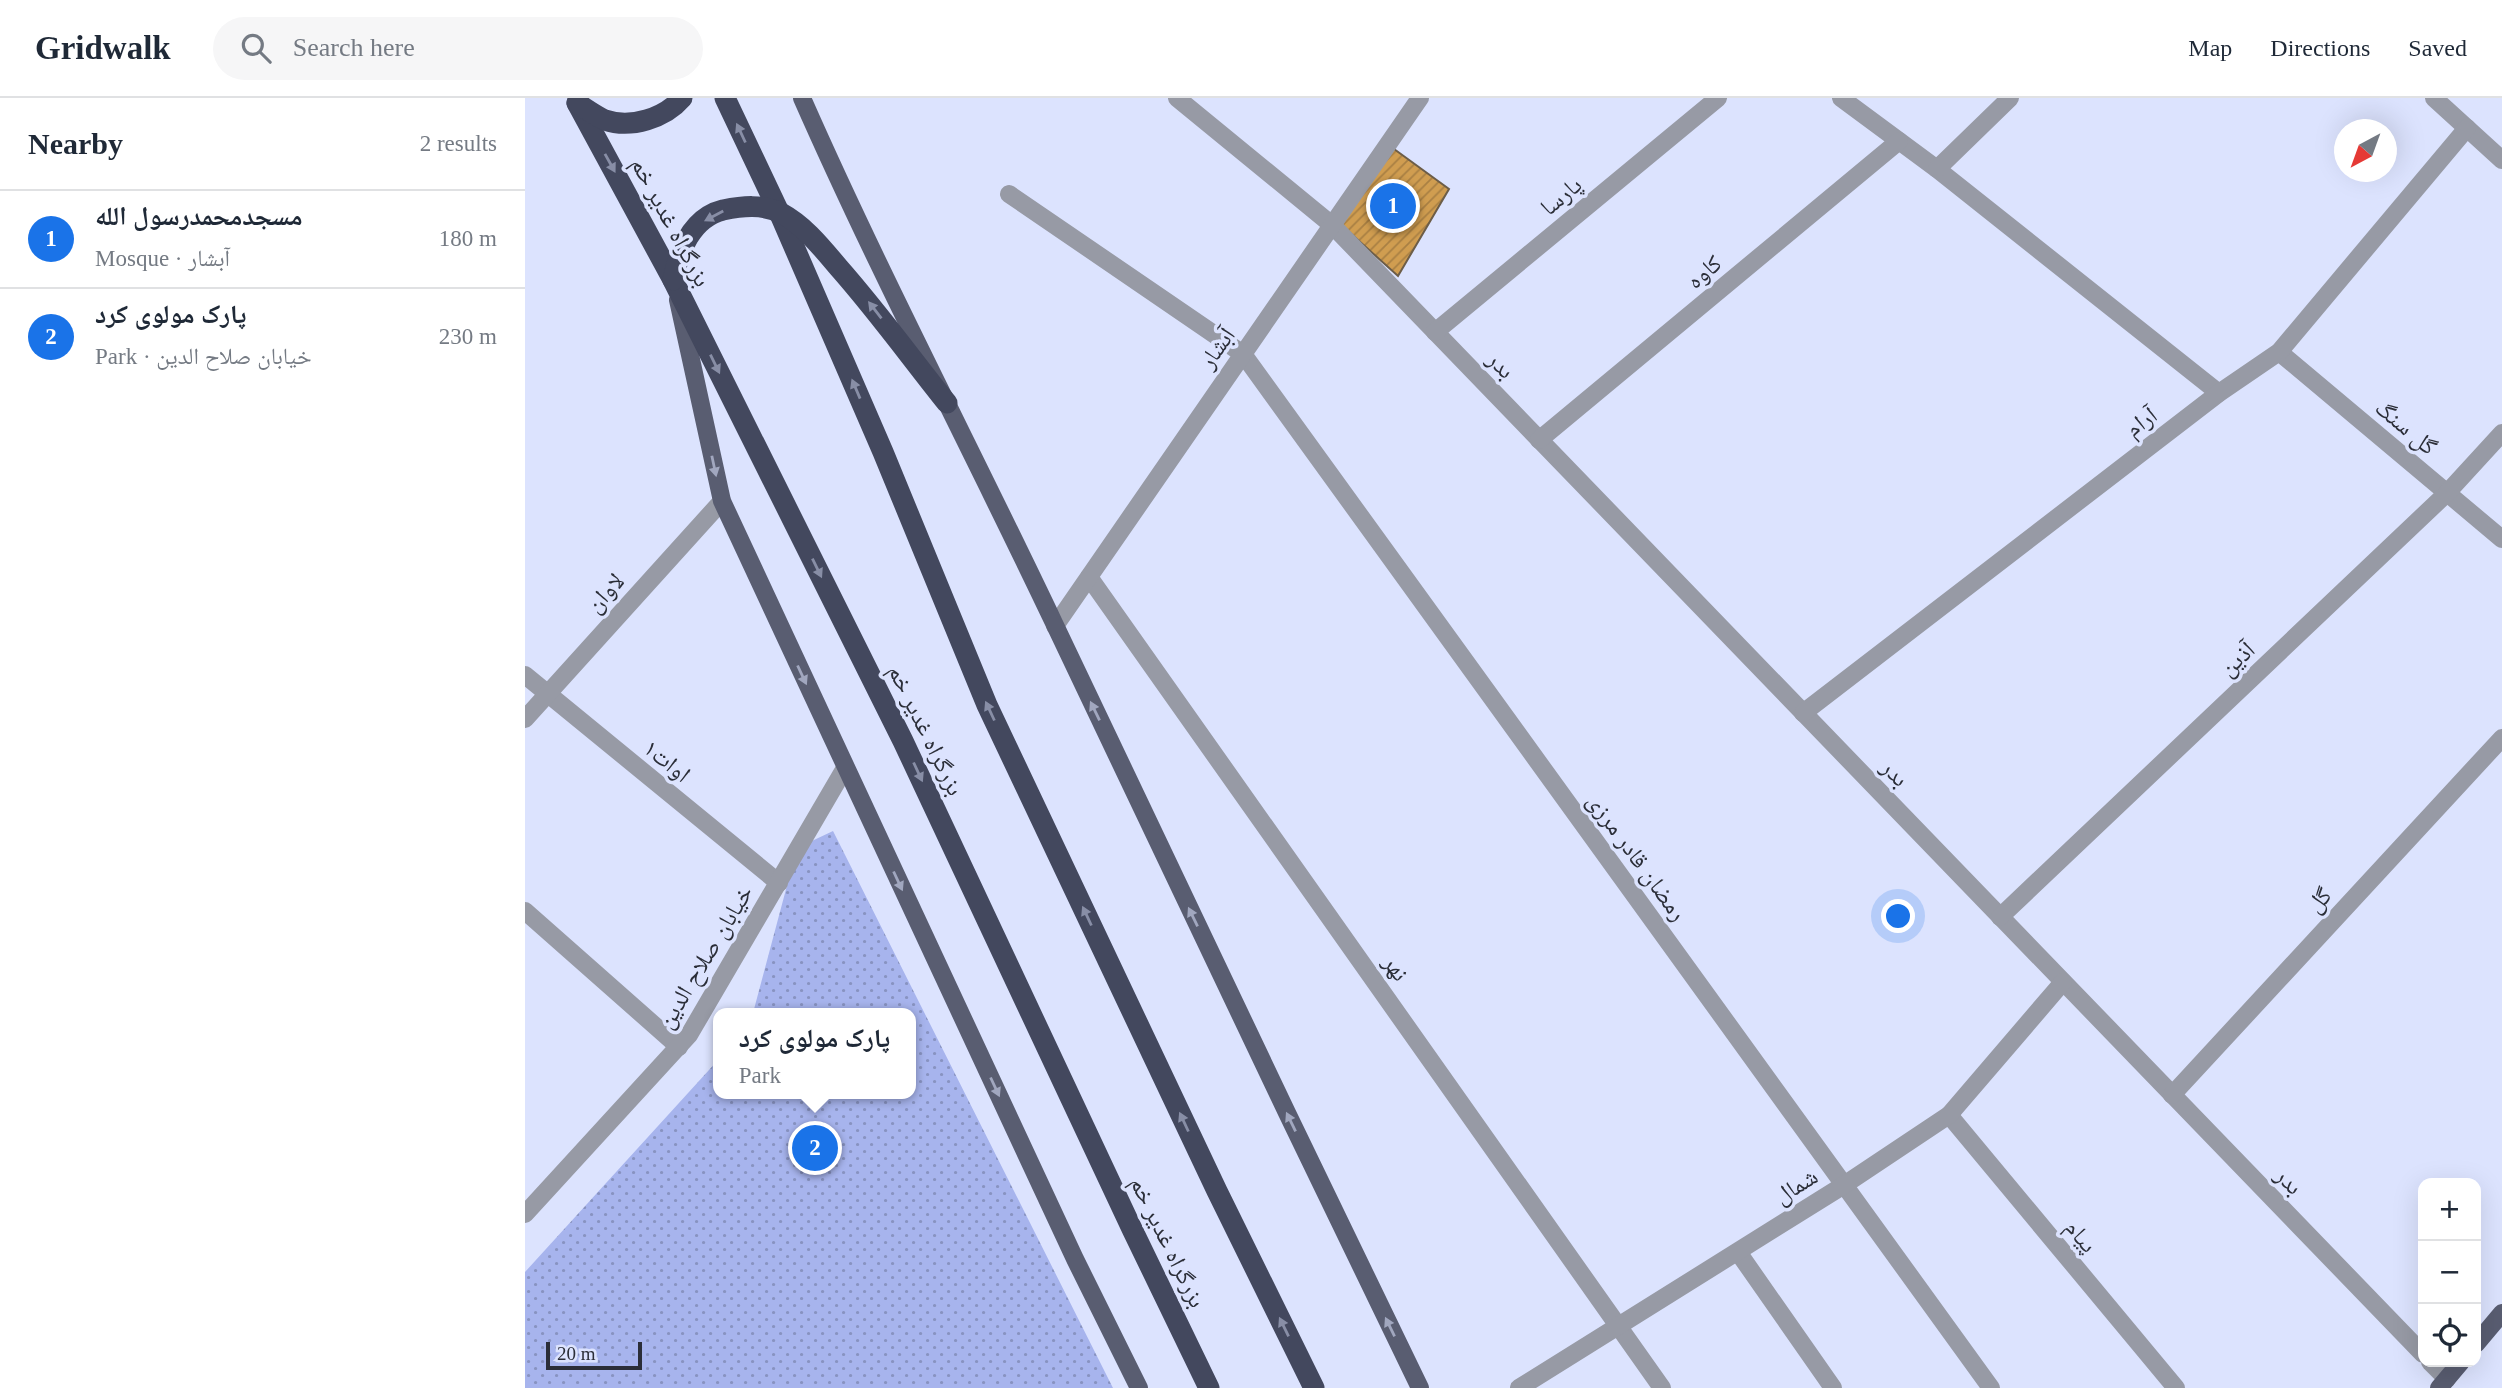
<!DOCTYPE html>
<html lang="en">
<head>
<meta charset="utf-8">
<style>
	:root { --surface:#fff; --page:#f6f6f7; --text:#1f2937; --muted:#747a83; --line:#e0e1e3; --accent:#1a73e8 }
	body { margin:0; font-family:"Times New Roman","Noto Naskh Arabic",serif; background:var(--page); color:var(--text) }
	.controls { position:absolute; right:21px; bottom:21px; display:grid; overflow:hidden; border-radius:14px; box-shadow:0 7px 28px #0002 }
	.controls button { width:63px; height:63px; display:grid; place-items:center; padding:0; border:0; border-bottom:2px solid var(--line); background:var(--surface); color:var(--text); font:35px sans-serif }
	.compass { position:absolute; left:1809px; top:21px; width:63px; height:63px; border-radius:50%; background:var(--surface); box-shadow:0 7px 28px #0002; rotate:221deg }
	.scale { position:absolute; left:21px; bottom:18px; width:96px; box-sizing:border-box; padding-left:7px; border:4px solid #2b2e38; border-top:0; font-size:19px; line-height:24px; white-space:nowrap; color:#2b2e38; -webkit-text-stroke:5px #dce3fe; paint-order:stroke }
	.you { position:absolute; left:1374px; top:819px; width:24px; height:24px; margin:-18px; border:5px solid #fff; border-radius:50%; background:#1a73e8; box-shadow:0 0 0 10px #1a73e833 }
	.badge { display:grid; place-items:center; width:46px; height:46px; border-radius:50%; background:var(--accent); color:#fff; font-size:23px; font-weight:700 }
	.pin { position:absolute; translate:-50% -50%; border:4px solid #fff; box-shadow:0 2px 7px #0006 }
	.popup { position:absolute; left:188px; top:910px; width:203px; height:91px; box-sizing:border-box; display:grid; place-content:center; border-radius:14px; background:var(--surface); filter:drop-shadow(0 2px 5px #0005); font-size:23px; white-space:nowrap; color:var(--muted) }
	.popup b { font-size:26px; color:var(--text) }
	.popup::after { content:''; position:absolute; left:50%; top:100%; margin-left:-14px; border:14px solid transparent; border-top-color:var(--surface) }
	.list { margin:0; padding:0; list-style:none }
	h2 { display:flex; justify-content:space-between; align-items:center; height:91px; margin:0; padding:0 28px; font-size:30px }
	h2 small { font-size:23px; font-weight:400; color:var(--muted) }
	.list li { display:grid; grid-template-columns:46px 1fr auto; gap:21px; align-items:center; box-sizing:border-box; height:98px; padding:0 28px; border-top:2px solid var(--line) }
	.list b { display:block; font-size:26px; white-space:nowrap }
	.list p { margin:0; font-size:23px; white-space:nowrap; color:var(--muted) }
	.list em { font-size:23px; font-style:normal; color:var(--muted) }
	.icon { flex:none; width:38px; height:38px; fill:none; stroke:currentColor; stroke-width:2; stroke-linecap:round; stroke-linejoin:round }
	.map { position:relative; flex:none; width:1977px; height:1290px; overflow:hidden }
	header { display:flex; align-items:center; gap:42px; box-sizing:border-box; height:98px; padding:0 35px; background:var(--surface); border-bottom:2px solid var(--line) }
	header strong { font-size:33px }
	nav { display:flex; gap:38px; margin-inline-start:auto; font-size:24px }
	.search { width:490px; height:63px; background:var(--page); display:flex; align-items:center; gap:18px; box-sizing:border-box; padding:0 24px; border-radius:38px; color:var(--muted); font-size:26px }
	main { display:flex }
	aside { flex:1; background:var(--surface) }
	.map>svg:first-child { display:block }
</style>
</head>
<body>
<header>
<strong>Gridwalk</strong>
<div class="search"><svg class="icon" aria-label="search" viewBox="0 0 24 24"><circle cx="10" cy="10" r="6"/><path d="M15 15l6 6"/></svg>Search here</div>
<nav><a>Map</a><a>Directions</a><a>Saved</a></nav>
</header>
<main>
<aside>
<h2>Nearby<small>2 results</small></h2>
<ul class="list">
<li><span class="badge">1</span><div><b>مسجدمحمدرسول الله</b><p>Mosque · آبشار</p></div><em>180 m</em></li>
<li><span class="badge">2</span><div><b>پارک مولوی کرد</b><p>Park · خیابان صلاح الدین</p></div><em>230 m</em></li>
</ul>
</aside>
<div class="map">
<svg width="1977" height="1290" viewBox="0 0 1977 1290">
	<defs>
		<pattern id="park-dots" width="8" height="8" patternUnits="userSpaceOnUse" patternTransform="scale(1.75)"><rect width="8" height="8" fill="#a7b4ed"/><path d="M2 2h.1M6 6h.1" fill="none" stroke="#8893c1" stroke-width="1.8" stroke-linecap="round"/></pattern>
		<pattern id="building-hatch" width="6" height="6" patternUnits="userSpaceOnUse" patternTransform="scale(1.75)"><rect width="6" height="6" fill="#d09d50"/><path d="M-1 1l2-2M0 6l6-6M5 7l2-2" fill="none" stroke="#a98043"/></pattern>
	</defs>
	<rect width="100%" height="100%" fill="#dce3fe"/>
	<path fill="url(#park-dots)" d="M308,733L588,1290H0V1174L194,961V996H386V915H228L272,750Z"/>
	<path fill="url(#building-hatch)" stroke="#6c5d48" stroke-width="2" d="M858,43L924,91L873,178L813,124Z"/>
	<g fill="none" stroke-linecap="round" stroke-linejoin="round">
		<g stroke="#979aa5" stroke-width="18">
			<path d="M652,0L807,127L1898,1256"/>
			<path d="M1316,0L1412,71L1694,295"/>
			<path d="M1909,0L1977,62"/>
			<path d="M1412,71L1485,0"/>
			<path d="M484,96L718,256L1466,1290"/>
			<path d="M910,234L1193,0"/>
			<path d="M1754,254L1977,441"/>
			<path d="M1014,342L1374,43"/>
			<path d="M564,479L1137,1290"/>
			<path d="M530,528L895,0"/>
			<path d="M0,577L254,785"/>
			<path d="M1278,615L1694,295L1754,254L1942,30"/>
			<path d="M0,621L197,403"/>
			<path d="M0,813L154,949"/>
			<path d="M1475,819L1922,395L1977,335"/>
			<path d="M1647,997L1977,640"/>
			<path d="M1424,1017L1651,1290"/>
			<path d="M0,1116L164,937L320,670"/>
			<path d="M1213,1154L1308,1290"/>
			<path d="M1905,1264L1922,1281"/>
			<path d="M994,1290L1319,1087L1424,1017L1538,884"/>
		</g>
		<g stroke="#595d71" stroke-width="18">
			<path d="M277,0C355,177 446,350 529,525C650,780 771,1036 895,1290"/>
			<path d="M153,202L197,403L550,1161L614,1290"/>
			<path d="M1951,1246L1977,1215"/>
			<path d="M1914,1290L1936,1264"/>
		</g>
		<g stroke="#43485e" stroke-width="21">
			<path d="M200,0L254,114L358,354L462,607L692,1093L789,1290"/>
			<path d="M52,5L148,182L378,643L608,1133L684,1290"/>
			<path d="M52,5C60,10 71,18 80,22C106,31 140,20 157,0"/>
			<path d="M148,182C154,153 166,120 198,112C218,108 237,106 256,115C280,128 297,150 314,170C352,213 386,260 422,305"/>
		</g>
	</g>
	<defs><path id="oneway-solid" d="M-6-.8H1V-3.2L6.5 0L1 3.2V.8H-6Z" transform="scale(1.75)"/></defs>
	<g fill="#888ea6">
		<use href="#oneway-solid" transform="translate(216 35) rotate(-115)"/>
		<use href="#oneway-solid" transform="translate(85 65) rotate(61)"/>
		<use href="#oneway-solid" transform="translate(189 118) rotate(152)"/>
		<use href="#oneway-solid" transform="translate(350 212) rotate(-128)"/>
		<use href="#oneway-solid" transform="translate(190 266) rotate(64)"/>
		<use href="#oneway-solid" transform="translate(331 291) rotate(-113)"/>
		<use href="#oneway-solid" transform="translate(292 470) rotate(64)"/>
		<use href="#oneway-solid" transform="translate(465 613) rotate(-115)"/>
		<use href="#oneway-solid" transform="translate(393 674) rotate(65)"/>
		<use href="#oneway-solid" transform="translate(562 818) rotate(-115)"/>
		<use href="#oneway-solid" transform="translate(659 1024) rotate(-115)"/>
		<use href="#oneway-solid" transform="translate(759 1229) rotate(-116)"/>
	</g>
	<g fill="#a1a7bf">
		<use href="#oneway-solid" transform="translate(189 368) rotate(78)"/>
		<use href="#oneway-solid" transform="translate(277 577) rotate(65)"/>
		<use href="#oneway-solid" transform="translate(570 613) rotate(-116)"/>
		<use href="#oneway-solid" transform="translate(373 783) rotate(65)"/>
		<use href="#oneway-solid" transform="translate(668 819) rotate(-116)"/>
		<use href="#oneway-solid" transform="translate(470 989) rotate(65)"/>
		<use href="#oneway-solid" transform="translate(766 1024) rotate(-116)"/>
		<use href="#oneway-solid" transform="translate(865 1229) rotate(-116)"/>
	</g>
	<g text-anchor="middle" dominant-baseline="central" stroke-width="7" stroke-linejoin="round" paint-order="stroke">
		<g font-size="24" fill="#2b2e38" stroke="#dce3fe">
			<text transform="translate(1036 98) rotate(-40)">پارسا</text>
			<text transform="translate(146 124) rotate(62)">بزرگراه غدیر خم</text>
			<text transform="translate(1179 174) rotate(-40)">کاوه</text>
			<text transform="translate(692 250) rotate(-55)">آبشار</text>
			<text transform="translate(976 267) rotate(46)">بدر</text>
			<text transform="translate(1616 324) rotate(-37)">آرام</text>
			<text transform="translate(1881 329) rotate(40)">گل سنگ</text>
			<text transform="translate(80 495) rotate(-48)">لاوان</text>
			<text transform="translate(1712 561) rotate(-43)">آذین</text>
			<text transform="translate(401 632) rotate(64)">بزرگراه غدیر خم</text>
			<text transform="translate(142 663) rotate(39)">اوات۱</text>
			<text transform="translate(1370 675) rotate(46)">بدر</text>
			<text transform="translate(1112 759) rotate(54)">رمضان قادر مرزی</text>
			<text transform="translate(1794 802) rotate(-47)">گل</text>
			<text transform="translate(180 859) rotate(-59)">خیابان صلاح الدین</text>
			<text transform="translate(871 870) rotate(55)">نهر</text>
			<text transform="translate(1764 1083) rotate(46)">بدر</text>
			<text transform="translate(1271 1088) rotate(-32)">شمال</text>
			<text transform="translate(1556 1138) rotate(50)">پیام</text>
			<text transform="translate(643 1144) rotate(64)">بزرگراه غدیر خم</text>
		</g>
	</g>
</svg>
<div class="controls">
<button>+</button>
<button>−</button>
<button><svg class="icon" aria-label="locate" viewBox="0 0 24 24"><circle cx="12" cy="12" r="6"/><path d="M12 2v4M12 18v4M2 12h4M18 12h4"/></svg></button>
</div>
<svg class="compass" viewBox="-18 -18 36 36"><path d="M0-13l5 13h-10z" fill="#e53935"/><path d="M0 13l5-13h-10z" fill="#747a83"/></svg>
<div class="scale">20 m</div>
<div class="you"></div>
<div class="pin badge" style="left:868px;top:108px">1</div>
<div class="pin badge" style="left:290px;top:1050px">2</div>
<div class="popup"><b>پارک مولوی کرد</b>Park</div>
</div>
</main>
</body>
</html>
